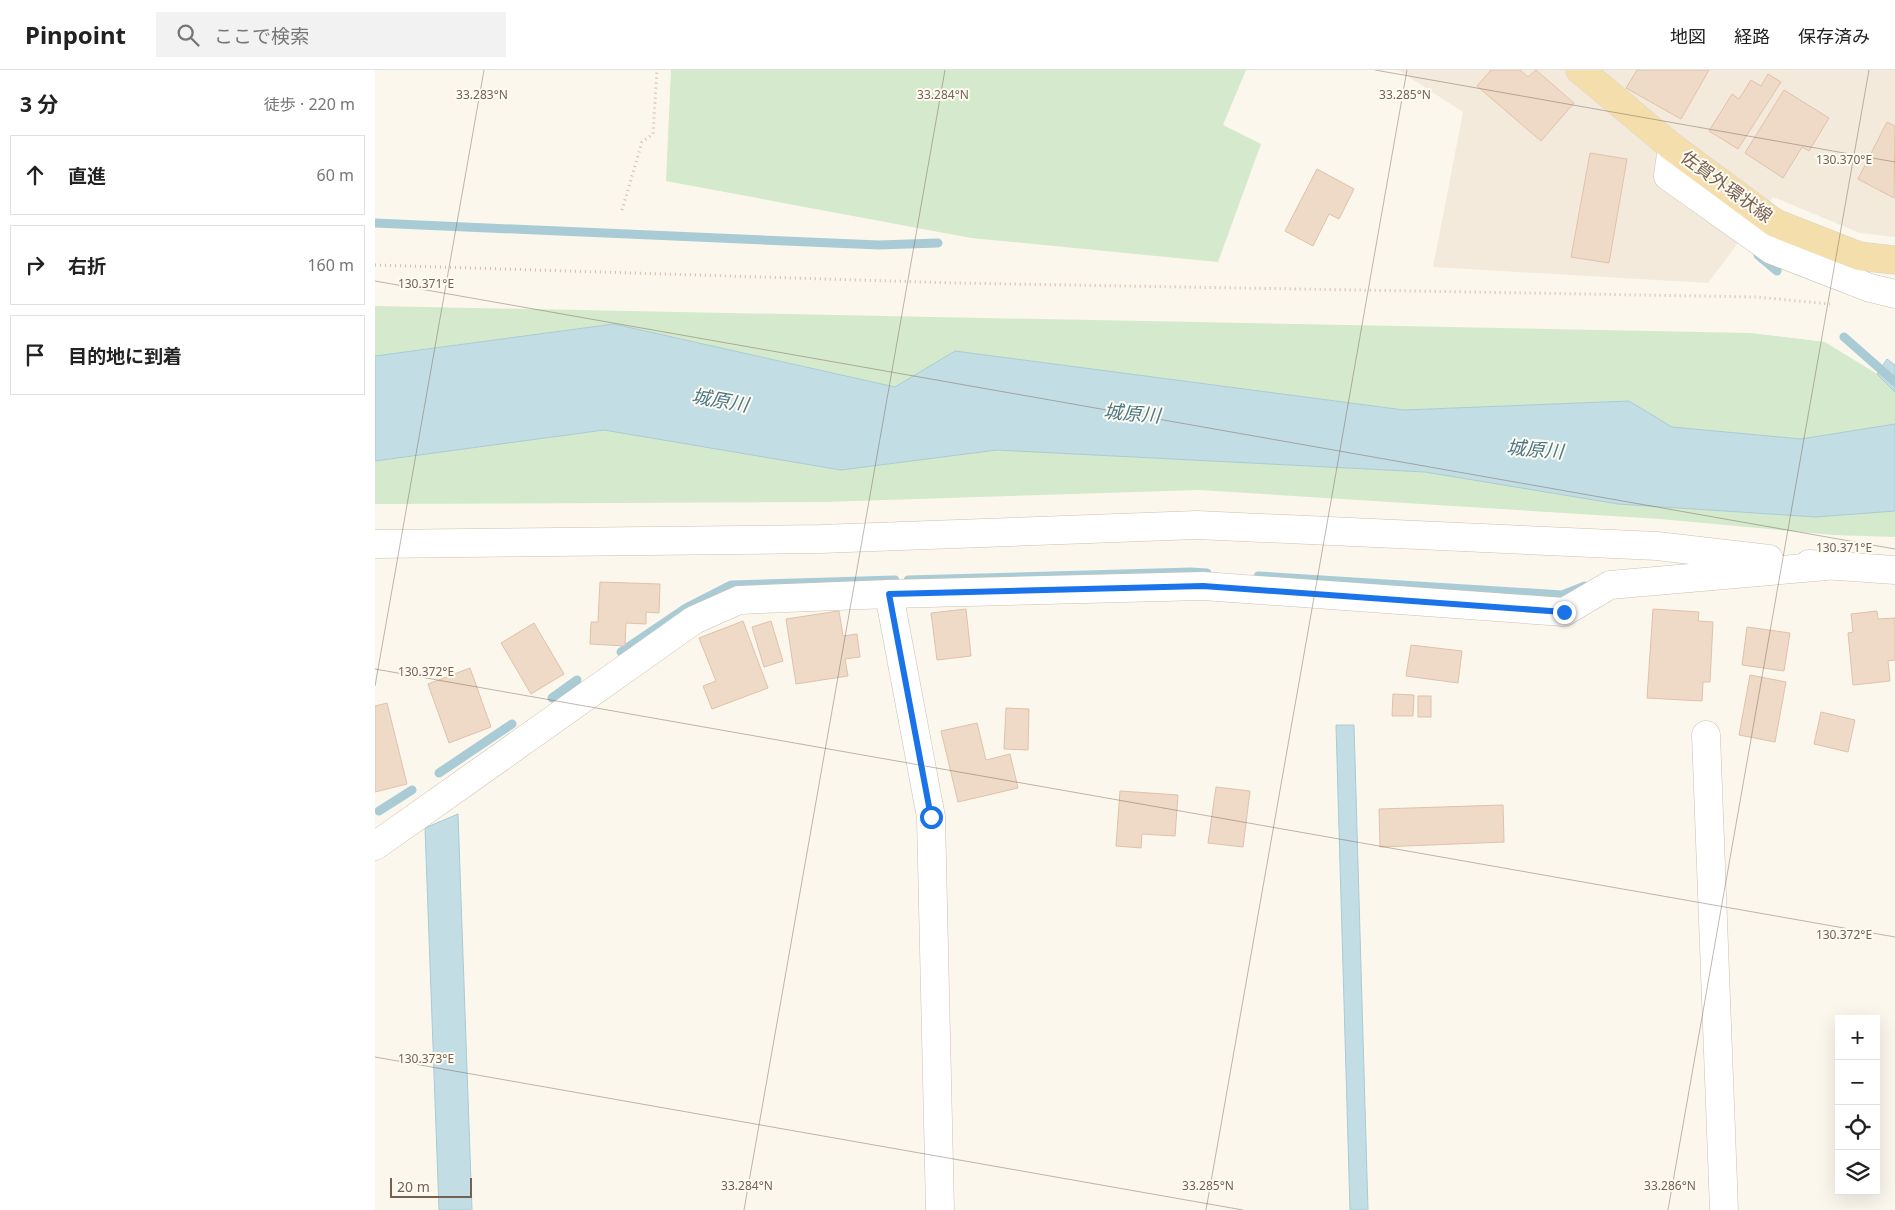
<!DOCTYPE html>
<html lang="ja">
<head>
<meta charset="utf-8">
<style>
	:root { --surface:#fff; --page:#f2f2f2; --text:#222; --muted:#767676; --line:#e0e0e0 }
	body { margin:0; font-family:"Noto Sans","Noto Sans JP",sans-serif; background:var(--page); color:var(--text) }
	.controls { position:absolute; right:15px; bottom:15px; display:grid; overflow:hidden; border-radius:0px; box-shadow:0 5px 20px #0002 }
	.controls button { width:45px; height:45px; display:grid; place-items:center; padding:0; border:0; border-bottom:1px solid var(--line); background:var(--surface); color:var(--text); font:25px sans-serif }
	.scale { position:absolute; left:15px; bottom:12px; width:82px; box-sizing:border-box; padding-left:5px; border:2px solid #766151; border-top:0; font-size:14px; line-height:18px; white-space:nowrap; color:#766151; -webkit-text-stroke:4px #fefbf3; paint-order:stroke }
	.stop { position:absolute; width:15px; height:15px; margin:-11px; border:4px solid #1a73e8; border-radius:50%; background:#fff }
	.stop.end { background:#1a73e8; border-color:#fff; box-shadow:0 1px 5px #0008 }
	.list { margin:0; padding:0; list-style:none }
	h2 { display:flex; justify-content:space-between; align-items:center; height:65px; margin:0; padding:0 20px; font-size:21px }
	h2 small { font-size:16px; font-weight:400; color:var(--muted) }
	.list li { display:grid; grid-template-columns:32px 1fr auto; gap:15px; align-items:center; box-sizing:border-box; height:80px; margin:0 10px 10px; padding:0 10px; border:1px solid var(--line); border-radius:0px }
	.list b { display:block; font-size:19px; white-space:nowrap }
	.list em { font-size:16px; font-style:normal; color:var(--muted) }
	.icon { flex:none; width:28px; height:28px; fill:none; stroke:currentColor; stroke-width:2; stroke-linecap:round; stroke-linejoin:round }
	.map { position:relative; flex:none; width:1520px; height:1140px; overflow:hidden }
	header { display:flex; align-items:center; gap:30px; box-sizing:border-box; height:70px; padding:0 25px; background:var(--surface); border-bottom:1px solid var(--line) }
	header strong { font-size:24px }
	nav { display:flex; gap:28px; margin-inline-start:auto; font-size:18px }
	.search { width:350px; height:45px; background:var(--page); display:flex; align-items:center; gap:12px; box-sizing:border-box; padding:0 18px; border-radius:0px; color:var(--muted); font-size:19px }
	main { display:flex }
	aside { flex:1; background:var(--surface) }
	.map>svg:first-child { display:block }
</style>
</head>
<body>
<header>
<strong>Pinpoint</strong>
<div class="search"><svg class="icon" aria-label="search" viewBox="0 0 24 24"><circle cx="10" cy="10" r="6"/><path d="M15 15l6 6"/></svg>ここで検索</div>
<nav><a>地図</a><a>経路</a><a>保存済み</a></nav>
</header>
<main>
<aside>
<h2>3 分<small>徒歩 · 220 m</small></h2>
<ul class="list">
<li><svg class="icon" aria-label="ahead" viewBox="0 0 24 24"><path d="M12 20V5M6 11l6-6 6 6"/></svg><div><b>直進</b></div><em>60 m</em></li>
<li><svg class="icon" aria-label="right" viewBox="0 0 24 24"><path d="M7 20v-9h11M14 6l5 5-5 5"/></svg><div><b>右折</b></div><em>160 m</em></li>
<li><svg class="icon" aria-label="arrive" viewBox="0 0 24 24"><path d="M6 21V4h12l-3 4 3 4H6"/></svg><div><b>目的地に到着</b></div></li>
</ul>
</aside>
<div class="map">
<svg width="1520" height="1140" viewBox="0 0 1520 1140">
	<rect width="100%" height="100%" fill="#fbf7ed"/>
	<path fill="#f3eadc" d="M1023,0H1520V167L1485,163L1398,127L1333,213L1058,197L1088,42Z"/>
	<g fill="#d5e9cc">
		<path d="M296,0H871L848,55L886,74L843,192L596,168L291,111Z"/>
		<path d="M0,236L1375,263L1450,272L1502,304L1520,322V354L1426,369L1297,357L1253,331L1029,340L580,281L520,317L239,254L0,286Z"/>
		<path d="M229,360L466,400L622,380L1050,402L1243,434L1441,447L1520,441V467L1458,465L1285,449L824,420L448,432L0,434V391Z"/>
	</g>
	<g fill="#c2dde4" stroke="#a9cbd5">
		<path d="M239,254L520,317L580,281L1029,340L1254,331L1297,357L1426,369L1520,354V441L1441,447L1243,434L1050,402L622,380L466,400L229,360L0,391V286Z"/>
		<path d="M1512,289L1520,295V322L1502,304Z"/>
		<path d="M961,655H979L993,1140H975Z"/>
		<path d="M83,744L97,1140H64L50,758Z"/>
	</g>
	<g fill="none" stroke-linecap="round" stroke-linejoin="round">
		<g stroke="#a9cbd5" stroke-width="9">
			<path d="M0,153L504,175L563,173"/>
			<path d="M1383,185L1402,201"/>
			<path d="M1469,267L1520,312"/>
			<path d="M883,506L1187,525L1210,516"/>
			<path d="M533,510L816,502L832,503"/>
			<path d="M246,582L311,538L356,515L520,510"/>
			<path d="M177,628L202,610"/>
			<path d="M64,703L137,654"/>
			<path d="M4,741L37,720"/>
		</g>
	</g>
	<g fill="#efdac7" stroke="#e0c2a8">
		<path d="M1116,0H1145L1153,7L1161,0L1199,33L1166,71L1102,16Z"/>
		<path d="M1262,0H1334L1306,49L1251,18Z"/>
		<path d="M1393,4L1406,12L1363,79L1334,61L1357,24L1364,29L1376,10L1386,16Z"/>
		<path d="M1409,20L1454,48L1434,81L1427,77L1408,108L1370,83Z"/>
		<path d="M1512,52L1520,56L1519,128L1483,109Z"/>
		<path d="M1215,83L1252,89L1234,193L1196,187Z"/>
		<path d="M942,99L979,119L964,149L954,144L938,176L910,161Z"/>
		<path d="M225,512L285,514L284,543L271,542V554L251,553L250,576L215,574L216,552H223Z"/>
		<path d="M591,539L596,586L562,590L556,543Z"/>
		<path d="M1278,539L1324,542L1323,551L1338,552L1335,612H1328L1327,631L1272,628Z"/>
		<path d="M464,541L468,566L482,564L485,587L470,589L473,606L421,614L411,549Z"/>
		<path d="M1502,541L1503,549L1520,548V590L1513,591L1515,611L1478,615L1473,563L1478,562L1476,544Z"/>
		<path d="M368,551L393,618L337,639L328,616L341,611L324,568Z"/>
		<path d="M396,551L408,591L389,597L377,557Z"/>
		<path d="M159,553L189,604L156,624L126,573Z"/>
		<path d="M1372,557L1415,563L1409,601L1367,595Z"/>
		<path d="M1036,575L1087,581L1083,613L1031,606Z"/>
		<path d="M95,598L116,657L74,673L53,614Z"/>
		<path d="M1375,605L1411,612L1400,672L1364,665Z"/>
		<path d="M1018,624L1039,625L1038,646H1017Z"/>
		<rect x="1043" y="626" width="13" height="21"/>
		<path d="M12,633L32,714L0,722V636Z"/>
		<path d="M631,638L654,639L653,680L629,679Z"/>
		<path d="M1446,642L1480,650L1473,682L1439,674Z"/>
		<path d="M602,653L611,690L635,684L643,718L583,732L566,661Z"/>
		<path d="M841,717L875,721L868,777L833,773Z"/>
		<path d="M745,721L803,725L800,766L767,764L766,778L741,776Z"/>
		<path d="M1128,735L1129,772L1005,777L1004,739Z"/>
	</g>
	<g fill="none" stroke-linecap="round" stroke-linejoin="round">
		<g stroke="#cdc0b3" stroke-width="29">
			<g id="minor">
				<path d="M1297,77L1293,106L1397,180L1495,218L1520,224"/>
				<path d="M0,474L445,469L822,455L1282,476L1394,489"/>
				<path d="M1434,494L1520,500"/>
				<path d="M514,524L556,747L565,1140"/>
				<path d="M1331,665L1349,1140"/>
				<path d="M0,776L319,550L364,530L514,524L828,516L1189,542L1235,515L1452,496"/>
			</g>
		</g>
		<g stroke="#d9d3ce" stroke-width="29">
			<path id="major" d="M1205,0L1297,77L1400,153L1484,186L1520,190"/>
		</g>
		<g stroke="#d4bda9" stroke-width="3" stroke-dasharray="1 4" stroke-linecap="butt">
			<path d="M247,140L267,72L278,64L282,0"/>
			<path d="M0,195L579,213L1381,227L1455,234"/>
		</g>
		<use href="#minor" stroke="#fff" stroke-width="28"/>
		<use href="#major" stroke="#f4deac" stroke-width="28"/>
	</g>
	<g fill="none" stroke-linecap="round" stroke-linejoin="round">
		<path stroke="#1a73e8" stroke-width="6" d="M556,747L514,524L828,516L1189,542"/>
	</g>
	<path fill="none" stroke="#766151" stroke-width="1" stroke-opacity="0.45" d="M1000,0L1520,92M0,211L1520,479M0,599L1520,867M0,616L109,0M0,987L868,1140M369,1140L570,0M831,1140L1032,0M1293,1140L1494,0"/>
	<g text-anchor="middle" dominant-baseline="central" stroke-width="4" stroke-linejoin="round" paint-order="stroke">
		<g font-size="18" fill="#766151" stroke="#fefbf3">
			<text transform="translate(1352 116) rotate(36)">佐賀外環状線</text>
		</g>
		<g font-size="19" font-style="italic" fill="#4c7987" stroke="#fefbf3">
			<text transform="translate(345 330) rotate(10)">城原川</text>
			<text transform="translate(757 343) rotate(5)">城原川</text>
			<text transform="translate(1160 379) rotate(5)">城原川</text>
		</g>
	</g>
	<g font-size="12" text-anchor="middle" fill="#766151" stroke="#fefbf3" stroke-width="4" stroke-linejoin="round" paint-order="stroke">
		<text x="107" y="29">33.283°N</text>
		<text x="568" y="29">33.284°N</text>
		<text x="1030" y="29">33.285°N</text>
		<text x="1469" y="94">130.370°E</text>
		<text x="51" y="218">130.371°E</text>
		<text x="1469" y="482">130.371°E</text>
		<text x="51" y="606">130.372°E</text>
		<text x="1469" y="869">130.372°E</text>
		<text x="51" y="993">130.373°E</text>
		<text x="372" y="1120">33.284°N</text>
		<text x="833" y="1120">33.285°N</text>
		<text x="1295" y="1120">33.286°N</text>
	</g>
</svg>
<div class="controls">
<button>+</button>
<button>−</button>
<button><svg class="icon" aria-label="locate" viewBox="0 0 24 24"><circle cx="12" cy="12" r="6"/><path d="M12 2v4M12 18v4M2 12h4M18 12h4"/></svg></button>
<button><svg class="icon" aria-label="layers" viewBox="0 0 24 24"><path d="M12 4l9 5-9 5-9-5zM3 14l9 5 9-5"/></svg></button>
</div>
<div class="scale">20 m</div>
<div class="stop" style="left:556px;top:747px"></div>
<div class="stop end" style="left:1189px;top:542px"></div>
</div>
</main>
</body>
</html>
